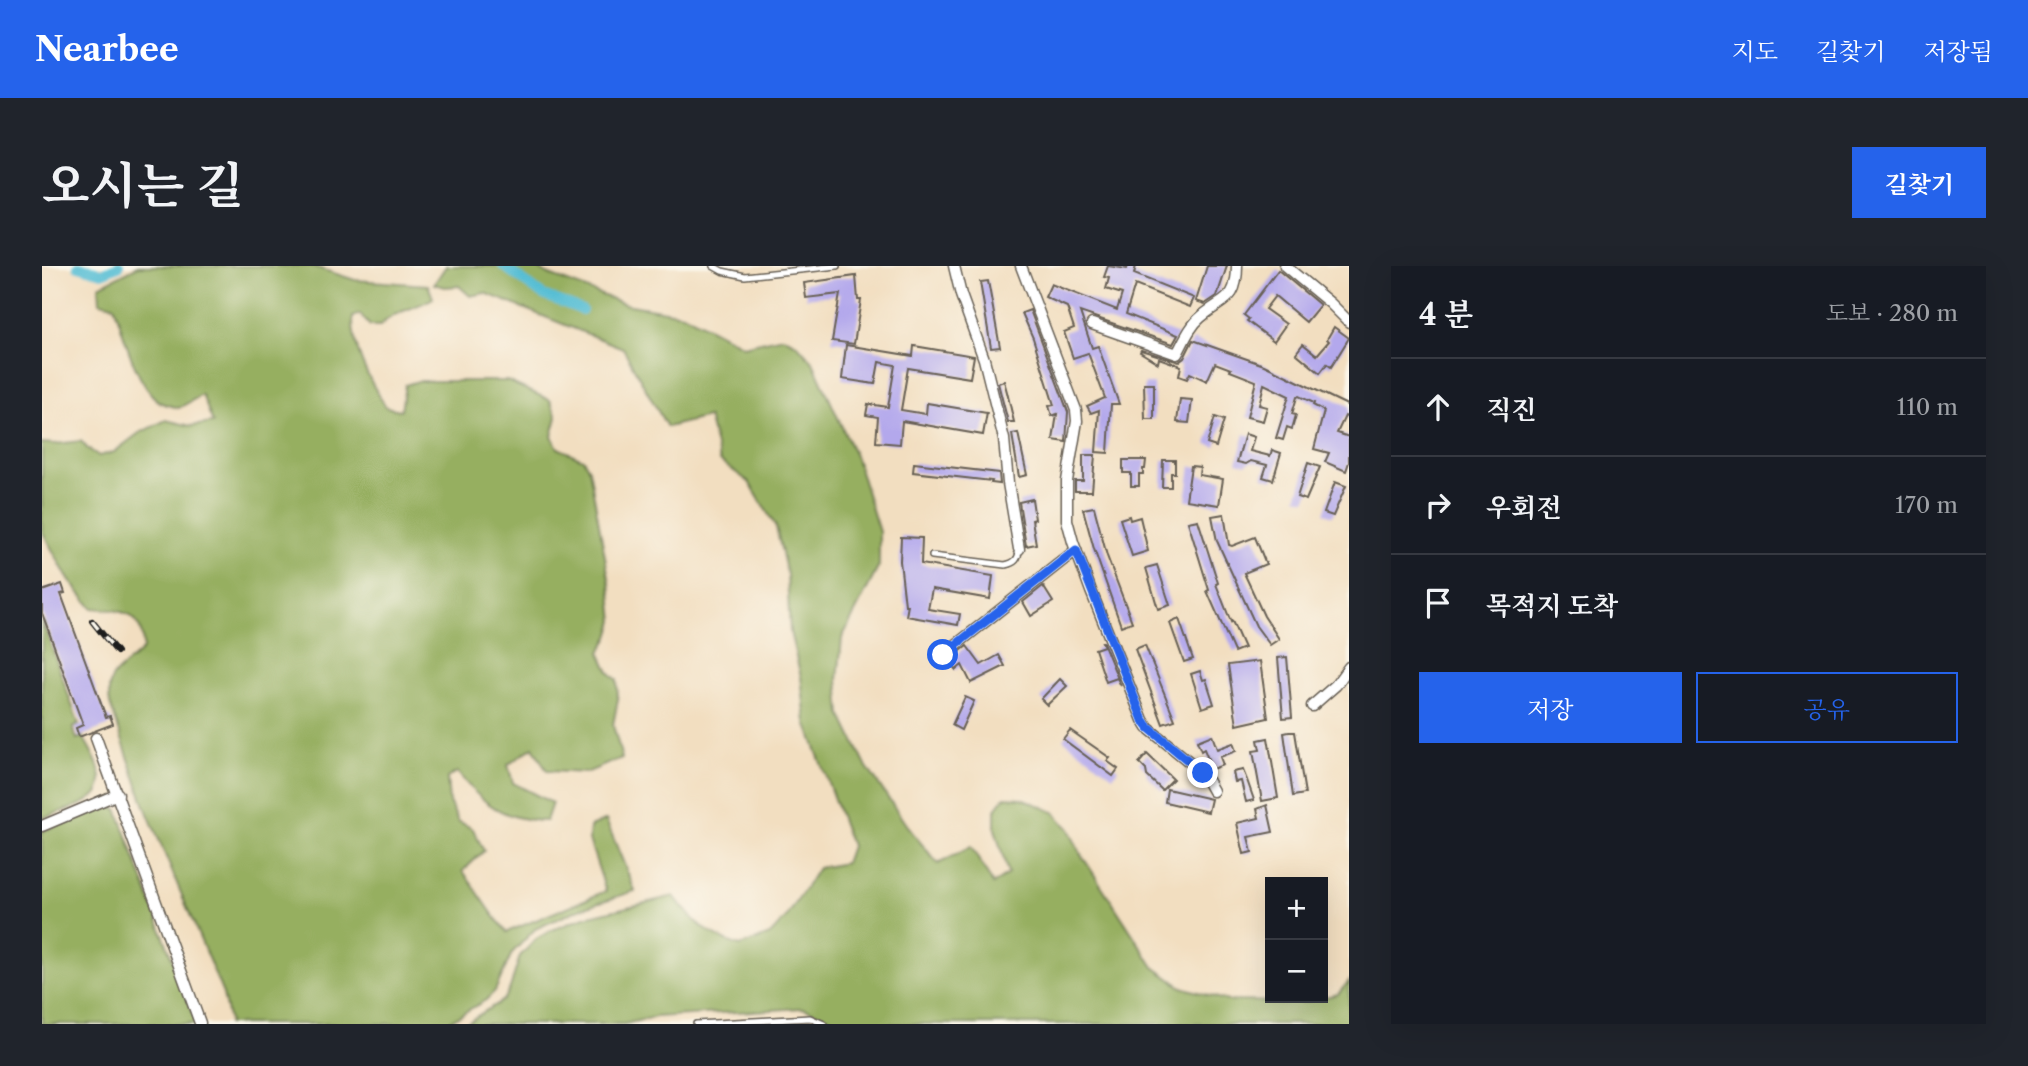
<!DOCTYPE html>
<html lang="ko">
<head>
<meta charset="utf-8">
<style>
	:root { --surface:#171b24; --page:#20242c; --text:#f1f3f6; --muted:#9ea1a6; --line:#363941; --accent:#2563eb }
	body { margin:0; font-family:"Libre Caslon Text","Noto Serif KR",serif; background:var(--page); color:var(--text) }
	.controls { position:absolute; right:21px; bottom:21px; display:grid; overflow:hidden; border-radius:0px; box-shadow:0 7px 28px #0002 }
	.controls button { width:63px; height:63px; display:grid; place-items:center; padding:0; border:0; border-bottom:2px solid var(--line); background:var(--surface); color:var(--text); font:35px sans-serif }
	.stop { position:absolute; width:21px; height:21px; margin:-16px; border:5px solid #2563eb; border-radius:50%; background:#fff }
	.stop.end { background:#2563eb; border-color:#fff; box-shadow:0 2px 7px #0008 }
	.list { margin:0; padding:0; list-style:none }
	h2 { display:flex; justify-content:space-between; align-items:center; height:91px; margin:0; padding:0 28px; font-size:30px }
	h2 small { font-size:23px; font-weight:400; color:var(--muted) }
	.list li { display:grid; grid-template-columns:46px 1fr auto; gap:21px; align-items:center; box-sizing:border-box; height:98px; padding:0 28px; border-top:2px solid var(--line) }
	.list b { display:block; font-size:26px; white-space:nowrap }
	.list em { font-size:23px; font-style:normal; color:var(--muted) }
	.actions { display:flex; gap:14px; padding:21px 28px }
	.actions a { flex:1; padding:16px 0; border:2px solid var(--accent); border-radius:0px; text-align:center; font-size:24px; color:var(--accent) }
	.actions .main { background:var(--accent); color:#fff }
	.icon { flex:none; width:38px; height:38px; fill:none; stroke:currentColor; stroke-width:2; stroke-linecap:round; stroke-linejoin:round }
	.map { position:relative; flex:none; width:1307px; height:758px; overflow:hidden; border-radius:0px }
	header { display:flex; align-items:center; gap:42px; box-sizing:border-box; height:98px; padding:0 35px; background:var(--accent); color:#fff }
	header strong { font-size:33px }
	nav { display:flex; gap:38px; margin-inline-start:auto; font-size:24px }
	.intro { display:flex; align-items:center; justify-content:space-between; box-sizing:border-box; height:168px; padding:0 42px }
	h1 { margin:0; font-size:49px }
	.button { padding:18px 32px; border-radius:0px; background:var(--accent); color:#fff; font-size:24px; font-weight:700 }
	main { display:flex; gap:42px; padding:0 42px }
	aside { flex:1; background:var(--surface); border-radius:0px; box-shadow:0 7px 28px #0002 }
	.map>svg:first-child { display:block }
</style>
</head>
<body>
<header>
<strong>Nearbee</strong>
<nav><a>지도</a><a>길찾기</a><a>저장됨</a></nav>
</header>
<div class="intro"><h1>오시는 길</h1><a class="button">길찾기</a></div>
<main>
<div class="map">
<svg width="1307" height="758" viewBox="0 0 1307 758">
	<rect width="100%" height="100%" fill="#fbf7ec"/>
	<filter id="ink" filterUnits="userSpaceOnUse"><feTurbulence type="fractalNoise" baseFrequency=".0143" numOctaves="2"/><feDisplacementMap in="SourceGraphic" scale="14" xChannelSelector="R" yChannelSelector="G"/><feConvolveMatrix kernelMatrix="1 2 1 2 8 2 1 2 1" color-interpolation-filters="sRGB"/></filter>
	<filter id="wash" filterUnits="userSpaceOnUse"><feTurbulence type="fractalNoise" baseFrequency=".00686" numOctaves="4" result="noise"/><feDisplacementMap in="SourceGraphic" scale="28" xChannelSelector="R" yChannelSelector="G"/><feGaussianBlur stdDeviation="1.57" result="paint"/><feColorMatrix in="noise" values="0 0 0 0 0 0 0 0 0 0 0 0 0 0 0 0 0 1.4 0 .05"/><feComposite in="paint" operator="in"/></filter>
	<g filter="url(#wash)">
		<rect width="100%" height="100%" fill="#f2dec0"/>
		<g fill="#96af60" stroke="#59663e" stroke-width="2">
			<path d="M96,0H270L313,14L386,19L391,32C374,43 353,44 338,60H328L318,48L311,51C310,83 327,114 344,141L359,144L363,119L376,115H465L508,134L515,151L510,170L516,182L541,193L547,203L568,318L572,355L567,371L558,386L567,406L575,414L576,433L571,459L580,492L544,507L505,505L491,481L466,499L471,517L510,537L504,555C462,554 440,538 415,506L405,512L407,536L416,555L431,563L442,585L421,605L452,650L465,666L564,625L547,574L548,561L564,554L593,625L540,642L493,663L470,687L453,725L444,734L402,758H185L187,757L181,728L104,543L68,438C62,404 82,404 101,383C101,345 82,345 50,342L25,311L0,265V177L13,178L39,175L45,182L57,190L72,186L97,167L124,154L149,160L171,157L160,129L137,142C131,140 121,139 116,135C92,115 82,68 72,39L58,36L57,20Z"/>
			<path d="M404,0H493L505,8L583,38L641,48L701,80L741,71L755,78L771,96L814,192L837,266V300L800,372L796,414L799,448L823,498L865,560L896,598L929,581L951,618L966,608L953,563V544L963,531L980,532L1012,546L1027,563L1037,585L1112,701L1140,721L1186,735L1262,736L1296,728L1307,715V758H805L761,742L614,751L582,758H422L461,734L468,722L478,690L494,673L510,664L543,651L632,630C652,657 666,669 698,680L728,669L745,651L776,602L803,597L809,580L764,456L759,411L748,366L745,309L734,261L707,216L678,195L666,151L625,161L581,82L443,27L428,30L417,20L403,21L392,18Z"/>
			<path d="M0,354L37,459L31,462L35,473L41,471C79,532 53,534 0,552Z"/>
			<path d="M70,541L75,543L154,758H0V565L62,542Z"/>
		</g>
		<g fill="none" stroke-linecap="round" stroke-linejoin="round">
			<g stroke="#57bed4" stroke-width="10">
				<path d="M36,0L60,7L77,0"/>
				<path d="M461,0L501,29L540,44"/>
			</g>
		</g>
		<g id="blocks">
			<g fill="#b3a8ec">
				<path d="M1066,0L1085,3L1086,0H1094L1092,8L1152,32L1148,41L1093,19L1084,48L1136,69L1131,78L1038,46L1050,82L1056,80L1077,138H1069L1066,187L1054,186L1057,144L1049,147L1045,140L1063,132L1046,87L1031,92L1022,66L1032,62L1025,41L1003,31L1009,18L1075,44L1080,28L1064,23L1067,12L1062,11Z"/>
				<path d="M1165,0H1185L1175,30L1163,38L1154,35Z"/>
				<path d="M1236,4L1278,39L1264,56L1233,30L1223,43L1244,58L1232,75L1205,55L1207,53L1202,49Z"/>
				<path d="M814,10L816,34H819L812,78L790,75L798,28L764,32L762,17Z"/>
				<path d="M946,15L958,81L949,82L938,16Z"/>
				<path d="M988,44L1026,146L1024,176L1011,174L1015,148L1010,150L1007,140L1012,139L991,72L980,47Z"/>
				<path d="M1292,61L1307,72L1289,101L1285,98L1278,107L1254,87L1261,78L1275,89L1287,75L1285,73Z"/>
				<path d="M1151,74L1222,99L1307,140V152L1303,150L1295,167L1307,171V196L1304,205L1283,196L1287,187L1272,183L1282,145L1271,139L1272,137L1257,130L1255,131L1250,148L1254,149L1250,163L1245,161L1241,174L1234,172L1247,130L1222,118L1217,139L1225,141L1221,155L1205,151L1214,115L1188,105L1189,103L1173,97L1165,115L1148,107L1145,113L1137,110L1139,100L1117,92L1116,97L1098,86L1099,84L1137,96L1142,92Z"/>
				<path d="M804,79L871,90L872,80L932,90L928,112L866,102L859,144L884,148L885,137L945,147L941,169L860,155L858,178L834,176L836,151L824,149L826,138L846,141L853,99L837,96L833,118L800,113Z"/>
				<path d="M962,115L965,126L972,156H966L956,117Z"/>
				<path d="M1102,118H1112V153H1103Z"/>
				<path d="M1138,133L1150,134L1147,157L1135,156Z"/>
				<path d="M1173,151L1182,154L1174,181L1165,178Z"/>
				<path d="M976,167L985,209L977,211L970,168Z"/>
				<path d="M1203,168L1212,171L1208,185L1228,190L1230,184L1239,187L1231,214L1221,211L1225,199L1209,195L1204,198L1195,196Z"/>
				<path d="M1041,189H1053L1050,225H1033V215H1041Z"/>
				<path d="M1081,194H1104L1103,203H1101V208H1097V220H1089V207H1081Z"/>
				<path d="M1121,194H1133V207H1129V221H1120Z"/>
				<path d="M872,197L957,207L958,218L949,217L950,215L871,206Z"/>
				<path d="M1266,197L1278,201L1264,234L1255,231Z"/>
				<path d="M1149,200L1158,201L1157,209L1181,213L1177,239L1144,234Z"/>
				<path d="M1293,216L1304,220L1291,250L1282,247Z"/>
				<path d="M990,233L993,253L990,254L994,278L984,280L977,236Z"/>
				<path d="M1052,241L1065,290L1090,356L1079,360L1052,283L1041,243Z"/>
				<path d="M1182,248L1187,279L1190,280L1213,271L1224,298L1202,307L1222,350L1237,373L1228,379L1214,360L1175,275L1170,250Z"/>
				<path d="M1087,250L1088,254L1098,251L1106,285L1090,290L1078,253Z"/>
				<path d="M1156,254L1176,317L1174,318L1189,356L1190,355L1202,382L1192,386L1165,325L1167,324L1146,256Z"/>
				<path d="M859,271L880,272L879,298L951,310L948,333L890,323L886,343L918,348L916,359L864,350L866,339H863L858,295Z"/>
				<path d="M1115,299L1128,339L1116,343L1104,302Z"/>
				<path d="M20,318L23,327L19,328L64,451L68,450L71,458L37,471L34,462L41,459L0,347V325Z"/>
				<path d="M1001,320L1011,336L989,350L981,336Z"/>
				<path d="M1137,353L1151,393L1142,396L1128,357Z"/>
				<path d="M1060,376H1061L1079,420L1075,412L1064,416L1053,383L1062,380Z"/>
				<path d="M1103,379L1133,454L1121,458L1093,383Z"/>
				<path d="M925,380L939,399L957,389L963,400L929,417L920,399L914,404L906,395Z"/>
				<path d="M1245,391L1250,451L1241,452L1236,392Z"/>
				<path d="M1218,395L1226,452L1195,459L1186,399Z"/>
				<path d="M1158,405L1161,414L1164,413L1172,438L1160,442L1149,408Z"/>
				<path d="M1018,413L1025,420L1005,439L999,433Z"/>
				<path d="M923,431L932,435L919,464L910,459Z"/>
				<path d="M1028,464L1068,492L1065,495L1076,503L1071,510L1021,473Z"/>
				<path d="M1247,466H1253L1263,528L1251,530L1242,467Z"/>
				<path d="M1170,469L1175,483L1191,477L1194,485L1178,491L1181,499L1170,503L1162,483L1159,485L1155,475Z"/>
				<path d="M1226,472L1236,532L1220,535L1211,485L1218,484L1216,474Z"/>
				<path d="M1105,488L1131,513L1120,524L1105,510L1104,504L1097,497Z"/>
				<path d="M1201,504L1205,514L1212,534L1204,536L1199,515L1193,516L1191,506Z"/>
				<path d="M1125,523L1169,533L1166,546L1123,536Z"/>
				<path d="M1225,539L1231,566L1206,571L1210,586L1202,588L1195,557L1217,552L1215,543Z"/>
			</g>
		</g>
	</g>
	<g filter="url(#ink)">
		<use href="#blocks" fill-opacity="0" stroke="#676055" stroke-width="2"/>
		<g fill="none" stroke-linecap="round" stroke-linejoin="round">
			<g stroke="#676055" stroke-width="8">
				<g id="service">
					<path d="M671,0L680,5L703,10L795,0"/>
					<path d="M890,290L963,299C973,297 977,293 977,283"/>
					<path d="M654,758L768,752L782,758"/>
				</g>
			</g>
			<g stroke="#676055" stroke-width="13">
				<g id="minor">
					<path d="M912,0L919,29L942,93L962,173L966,217L977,283"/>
					<path d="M979,0L1034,144L1035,155L1025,215V254L1031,276L1049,325L1101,454L1106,462L1161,507L1171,525"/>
					<path d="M1243,0L1288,37L1307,56"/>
					<path d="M1050,58L1135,88C1142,75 1148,60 1159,51C1181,32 1195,36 1195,0"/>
					<path d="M901,389L1034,284"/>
					<path d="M1270,440L1294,419L1307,401"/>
					<path d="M54,472L158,757"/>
					<path d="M0,560L76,528"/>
				</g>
			</g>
			<use href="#service" stroke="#fff" stroke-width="5"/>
			<use href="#minor" stroke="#fff" stroke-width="10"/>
			<g stroke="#1c1c1c" stroke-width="6">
				<path id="rail" d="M50,355L75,386"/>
			</g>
			<use href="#rail" stroke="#fbf7ec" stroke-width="3.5" stroke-dasharray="10" stroke-linecap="butt"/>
		</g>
	</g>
	<g fill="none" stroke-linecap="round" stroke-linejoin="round" filter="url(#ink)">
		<path stroke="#2563eb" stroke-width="9" d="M901,389L1034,284L1101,454L1107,462L1161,507"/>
	</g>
</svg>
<div class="controls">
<button>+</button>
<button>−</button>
</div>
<div class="stop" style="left:901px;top:389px"></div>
<div class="stop end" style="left:1161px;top:507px"></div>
</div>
<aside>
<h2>4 분<small>도보 · 280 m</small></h2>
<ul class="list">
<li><svg class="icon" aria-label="ahead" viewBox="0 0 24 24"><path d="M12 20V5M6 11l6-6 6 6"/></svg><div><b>직진</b></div><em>110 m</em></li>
<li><svg class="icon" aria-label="right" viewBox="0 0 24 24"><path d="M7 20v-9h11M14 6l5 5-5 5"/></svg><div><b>우회전</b></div><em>170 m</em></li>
<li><svg class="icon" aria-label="arrive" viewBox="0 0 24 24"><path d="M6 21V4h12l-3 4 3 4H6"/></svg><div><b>목적지 도착</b></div></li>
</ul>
<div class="actions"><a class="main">저장</a><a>공유</a></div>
</aside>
</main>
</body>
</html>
